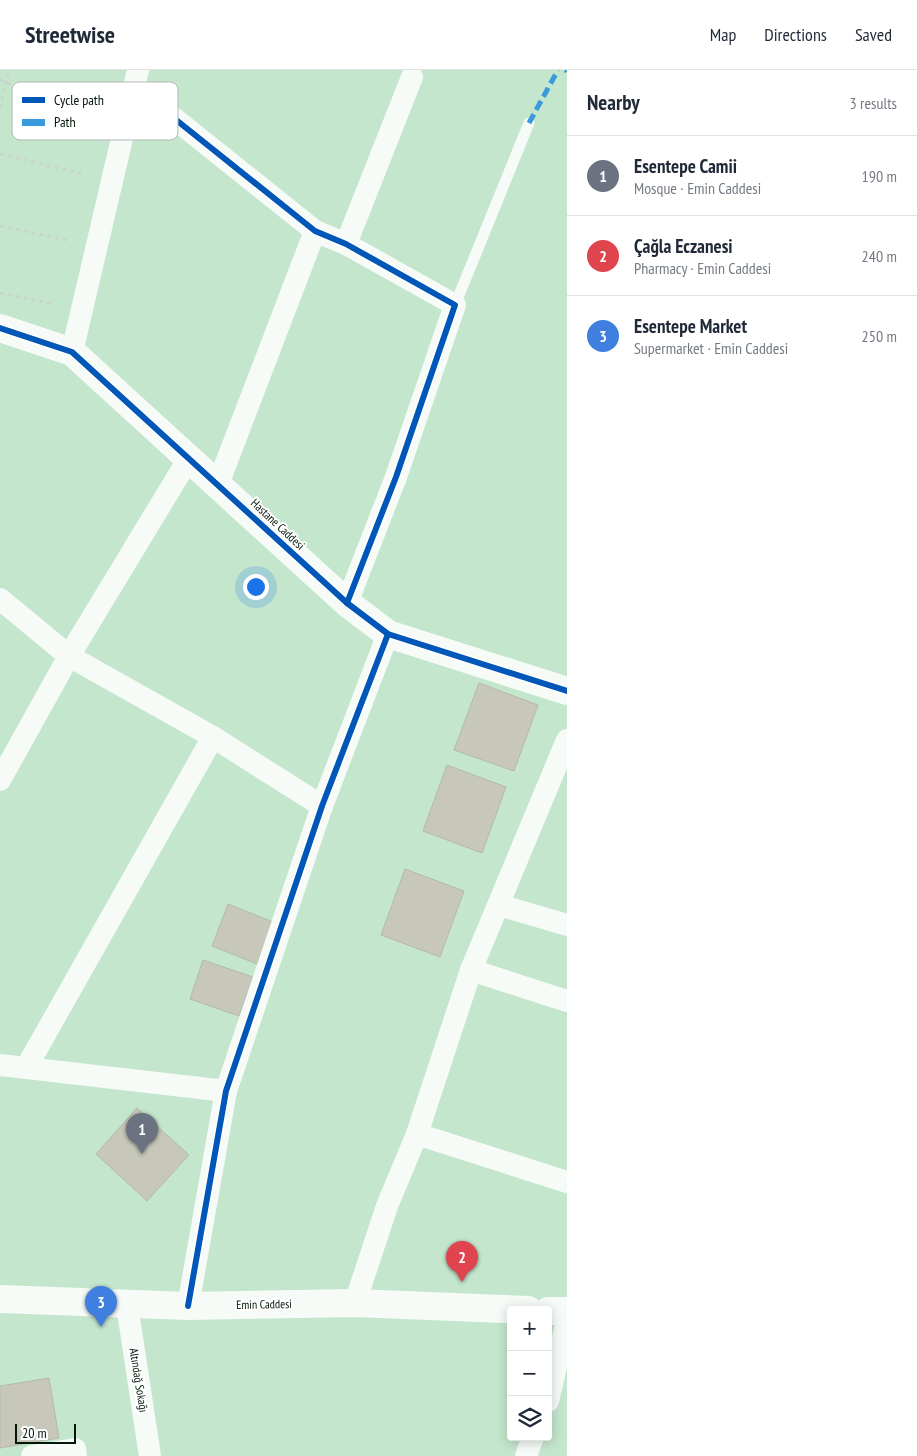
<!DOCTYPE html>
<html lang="en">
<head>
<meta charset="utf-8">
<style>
	:root { --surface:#fff; --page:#f6f6f7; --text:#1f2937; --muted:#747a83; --line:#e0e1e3; --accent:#1a73e8 }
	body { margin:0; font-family:"PT Sans Narrow",sans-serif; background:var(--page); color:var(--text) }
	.controls { position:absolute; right:15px; bottom:15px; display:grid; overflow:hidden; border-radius:5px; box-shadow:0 2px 12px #0003 }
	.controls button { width:45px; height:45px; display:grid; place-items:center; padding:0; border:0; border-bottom:1px solid var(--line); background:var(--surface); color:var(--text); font:25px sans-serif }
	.scale { position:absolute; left:15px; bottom:12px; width:61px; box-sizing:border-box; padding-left:5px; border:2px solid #011708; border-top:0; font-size:14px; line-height:18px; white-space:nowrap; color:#011708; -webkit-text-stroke:4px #fff; paint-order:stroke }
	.you { position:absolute; left:255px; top:516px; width:18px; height:18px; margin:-12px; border:4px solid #fff; border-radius:50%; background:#1a73e8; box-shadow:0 0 0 8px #1a73e833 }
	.badge { display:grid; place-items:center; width:32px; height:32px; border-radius:50%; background:var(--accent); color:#fff; font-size:16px; font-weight:700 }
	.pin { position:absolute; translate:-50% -41px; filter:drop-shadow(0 1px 2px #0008) }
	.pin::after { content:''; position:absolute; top:26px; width:18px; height:15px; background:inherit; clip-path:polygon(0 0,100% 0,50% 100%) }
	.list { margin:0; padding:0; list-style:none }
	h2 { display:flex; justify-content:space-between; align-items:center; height:65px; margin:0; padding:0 20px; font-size:21px }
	h2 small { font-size:16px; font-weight:400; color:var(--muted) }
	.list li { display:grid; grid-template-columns:32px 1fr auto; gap:15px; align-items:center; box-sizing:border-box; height:80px; padding:0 20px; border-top:1px solid var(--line) }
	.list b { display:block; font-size:19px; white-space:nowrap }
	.list p { margin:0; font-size:16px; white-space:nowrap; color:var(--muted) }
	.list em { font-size:16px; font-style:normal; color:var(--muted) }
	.icon { flex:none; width:28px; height:28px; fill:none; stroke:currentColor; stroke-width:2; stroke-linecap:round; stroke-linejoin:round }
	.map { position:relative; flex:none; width:567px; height:1386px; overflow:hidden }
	header { display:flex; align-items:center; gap:30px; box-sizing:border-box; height:70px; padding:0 25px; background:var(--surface); border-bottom:1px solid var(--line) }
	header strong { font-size:24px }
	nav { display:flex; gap:28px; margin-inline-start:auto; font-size:18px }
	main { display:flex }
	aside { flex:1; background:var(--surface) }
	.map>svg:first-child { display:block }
</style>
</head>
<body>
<header>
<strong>Streetwise</strong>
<nav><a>Map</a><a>Directions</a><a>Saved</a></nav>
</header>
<main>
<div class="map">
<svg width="567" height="1386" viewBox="0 0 567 1386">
	<rect width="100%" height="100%" fill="#c4e6cd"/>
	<g fill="#c7c8ba" stroke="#b6b8aa">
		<path d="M479,613L538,635L514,701L454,680Z"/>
		<path d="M447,695L506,717L482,783L423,761Z"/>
		<path d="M405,799L464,821L440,887L381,865Z"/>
		<path d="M228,834L273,852L257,894L212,876Z"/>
		<path d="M203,890L253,907L239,946L190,929Z"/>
		<path d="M137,1038L189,1085L147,1131L96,1084Z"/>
		<path d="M49,1308L59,1368L0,1378V1316Z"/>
	</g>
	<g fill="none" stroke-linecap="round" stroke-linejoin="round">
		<g stroke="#cad5cd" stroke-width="3" stroke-dasharray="4 4" stroke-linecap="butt">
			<path d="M0,9L6,13L100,34"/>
			<path d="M0,38L9,0"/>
			<path d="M0,84L83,104"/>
			<path d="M0,156L67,170"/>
			<path d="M0,223L53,234"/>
		</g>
		<path stroke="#f6fbf8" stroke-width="11" d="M455,235L529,53"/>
		<g stroke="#f6fbf8" stroke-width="22">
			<path d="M135,17L315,161L346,174L455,235L396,407L347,533"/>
			<path d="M346,174L412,7"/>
			<path d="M72,282L138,0"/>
			<path d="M218,414L315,161"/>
			<path d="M0,529L69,586L213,667L322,736"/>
			<path d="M0,710L69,586L189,388"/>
			<path d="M499,835L567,855"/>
			<path d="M471,900L567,931"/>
			<path d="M0,995L226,1021"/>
			<path d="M26,998L213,667"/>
			<path d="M417,1064L567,1112"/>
			<path d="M355,1233L387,1136L417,1064L471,900L567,670"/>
			<path d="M127,1235L150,1386"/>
			<path d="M188,1236L226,1021L322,736L388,564"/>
			<path d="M548,1331L567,1251"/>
			<path d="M32,1386L75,1379L76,1386"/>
			<path d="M526,1386L533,1367"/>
		</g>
		<path stroke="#f6fbf8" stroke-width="28" d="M0,258L72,282L347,533L388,564L567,621"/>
		<g stroke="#f6fbf8" stroke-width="28">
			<path d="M0,1229L188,1236L355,1233L528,1240"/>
			<path d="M548,1241H567"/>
		</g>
		<g stroke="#399add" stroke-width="5" stroke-dasharray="10 5" stroke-linecap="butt">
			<path d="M566,0L567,2"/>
			<path d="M529,53L558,0"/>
		</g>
		<g stroke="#fff" stroke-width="9">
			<g id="cycleway">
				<path d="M135,17L315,161L346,174L455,235L396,407L347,533"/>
				<path d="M0,258L72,282L347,533L388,564L567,621"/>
				<path d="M188,1236L226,1021L322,736L388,564"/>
			</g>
		</g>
		<use href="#cycleway" stroke="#0057b8" stroke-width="6"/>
	</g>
	<g text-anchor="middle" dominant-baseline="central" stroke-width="4" stroke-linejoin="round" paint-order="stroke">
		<g font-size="12" fill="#011708" stroke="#fff">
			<text transform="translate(278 454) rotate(43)">Hastane Caddesi</text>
			<text transform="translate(264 1234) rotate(-1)">Emin Caddesi</text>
			<text transform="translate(139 1310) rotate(81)">Altındağ Sokağı</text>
		</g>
	</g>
	<rect x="12" y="12" width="166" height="58" rx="8" fill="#fff" stroke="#b3b9b5" stroke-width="1"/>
	<rect x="22" y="27" width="23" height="6" fill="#0057b8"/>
	<rect x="22" y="49" width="23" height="7" fill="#399add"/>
	<g font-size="14" fill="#011708">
		<text x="54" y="35">Cycle path</text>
		<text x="54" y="57">Path</text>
	</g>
</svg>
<div class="controls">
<button>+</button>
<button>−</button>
<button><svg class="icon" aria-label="layers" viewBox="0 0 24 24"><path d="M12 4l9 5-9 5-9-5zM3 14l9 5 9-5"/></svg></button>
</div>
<div class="scale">20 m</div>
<div class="you"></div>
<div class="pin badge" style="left:142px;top:1084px;background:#6b7280">1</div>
<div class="pin badge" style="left:462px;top:1212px;background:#e0444e">2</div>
<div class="pin badge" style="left:101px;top:1257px;background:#3f7fe0">3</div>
</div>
<aside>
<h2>Nearby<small>3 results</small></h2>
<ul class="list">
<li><span class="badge" style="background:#6b7280">1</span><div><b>Esentepe Camii</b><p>Mosque · Emin Caddesi</p></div><em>190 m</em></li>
<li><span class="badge" style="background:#e0444e">2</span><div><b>Çağla Eczanesi</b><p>Pharmacy · Emin Caddesi</p></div><em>240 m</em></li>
<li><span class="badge" style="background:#3f7fe0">3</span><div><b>Esentepe Market</b><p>Supermarket · Emin Caddesi</p></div><em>250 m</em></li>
</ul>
</aside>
</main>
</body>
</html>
